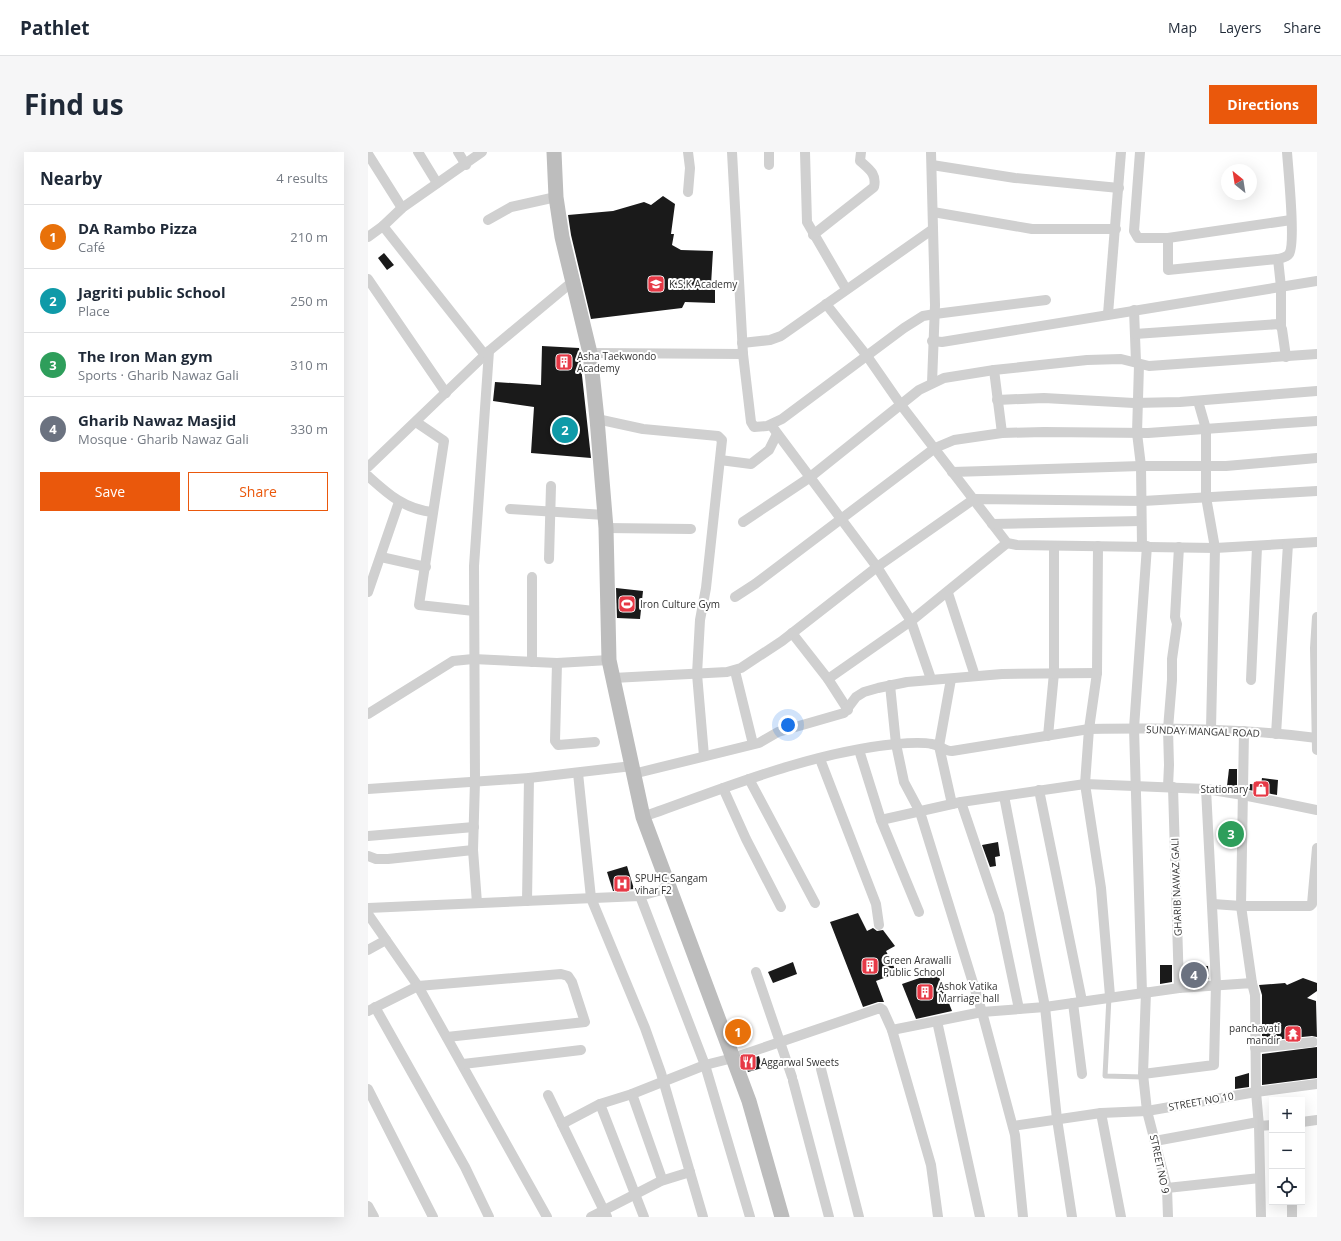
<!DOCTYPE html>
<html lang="en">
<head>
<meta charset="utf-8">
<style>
	:root { --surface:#fff; --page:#f6f6f7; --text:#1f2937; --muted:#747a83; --line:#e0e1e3; --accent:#ea580c }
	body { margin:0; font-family:"Open Sans",sans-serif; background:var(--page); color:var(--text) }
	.controls { position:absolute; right:12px; bottom:12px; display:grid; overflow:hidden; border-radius:0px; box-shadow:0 4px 16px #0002 }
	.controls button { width:36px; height:36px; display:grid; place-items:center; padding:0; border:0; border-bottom:1px solid var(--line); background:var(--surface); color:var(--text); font:20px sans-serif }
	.compass { position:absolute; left:853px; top:12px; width:36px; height:36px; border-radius:50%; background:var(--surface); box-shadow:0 4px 16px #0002; rotate:330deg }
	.you { position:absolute; left:420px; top:573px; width:14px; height:14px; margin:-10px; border:3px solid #fff; border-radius:50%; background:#1a73e8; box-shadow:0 0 0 6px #1a73e833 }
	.badge { display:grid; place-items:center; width:26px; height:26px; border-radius:50%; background:var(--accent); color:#fff; font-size:13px; font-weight:700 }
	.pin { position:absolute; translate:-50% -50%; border:2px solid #fff; box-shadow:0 1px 4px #0006 }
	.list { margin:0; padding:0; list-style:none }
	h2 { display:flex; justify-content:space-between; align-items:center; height:52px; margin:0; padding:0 16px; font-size:17px }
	h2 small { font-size:13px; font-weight:400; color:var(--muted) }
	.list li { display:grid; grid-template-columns:26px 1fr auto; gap:12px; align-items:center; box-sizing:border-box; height:64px; padding:0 16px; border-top:1px solid var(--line) }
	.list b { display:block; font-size:15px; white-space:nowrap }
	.list p { margin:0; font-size:13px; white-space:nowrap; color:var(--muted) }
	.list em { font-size:13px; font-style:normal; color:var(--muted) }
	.actions { display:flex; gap:8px; padding:12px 16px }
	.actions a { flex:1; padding:9px 0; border:1px solid var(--accent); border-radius:0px; text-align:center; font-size:14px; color:var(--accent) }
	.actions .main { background:var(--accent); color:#fff }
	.icon { flex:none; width:22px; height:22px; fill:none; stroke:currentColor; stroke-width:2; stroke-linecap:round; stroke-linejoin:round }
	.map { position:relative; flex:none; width:949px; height:1065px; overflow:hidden; border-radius:0px }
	header { display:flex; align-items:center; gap:24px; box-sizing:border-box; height:56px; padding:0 20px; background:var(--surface); border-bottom:1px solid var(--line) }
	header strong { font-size:19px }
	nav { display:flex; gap:22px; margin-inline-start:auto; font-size:14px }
	.intro { display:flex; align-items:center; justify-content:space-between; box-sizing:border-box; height:96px; padding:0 24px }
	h1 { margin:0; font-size:28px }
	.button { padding:10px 18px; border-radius:0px; background:var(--accent); color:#fff; font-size:14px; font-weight:700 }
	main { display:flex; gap:24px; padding:0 24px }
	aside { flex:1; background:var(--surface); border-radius:0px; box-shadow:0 4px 16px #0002 }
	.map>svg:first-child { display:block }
</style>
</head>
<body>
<header>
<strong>Pathlet</strong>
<nav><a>Map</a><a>Layers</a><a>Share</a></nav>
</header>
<div class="intro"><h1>Find us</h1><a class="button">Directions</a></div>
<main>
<aside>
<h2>Nearby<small>4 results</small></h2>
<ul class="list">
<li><span class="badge" style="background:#e8710a">1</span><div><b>DA Rambo Pizza</b><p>Café</p></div><em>210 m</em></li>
<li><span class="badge" style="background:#0f9aa8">2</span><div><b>Jagriti public School</b><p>Place</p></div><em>250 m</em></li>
<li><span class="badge" style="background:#2e9e5b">3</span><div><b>The Iron Man gym</b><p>Sports · Gharib Nawaz Gali</p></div><em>310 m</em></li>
<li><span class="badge" style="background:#6b7280">4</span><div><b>Gharib Nawaz Masjid</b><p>Mosque · Gharib Nawaz Gali</p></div><em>330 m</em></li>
</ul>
<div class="actions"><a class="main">Save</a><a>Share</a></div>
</aside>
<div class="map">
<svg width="949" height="1065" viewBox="0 0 949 1065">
	<rect width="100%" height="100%" fill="#fff"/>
	<g fill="#1a1a1a">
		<path d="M295,44L307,52L303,82H306L304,93L313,98L345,99L343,133L347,135V151L317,150L314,156L223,167L203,83L200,63L245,59L276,50L283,53Z"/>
		<path d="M16,101L26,113L19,118L10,106Z"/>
		<path d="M174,194L211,196L223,306L163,301L166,255L125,249L127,230L173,233Z"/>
		<path d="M248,436L275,439L272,467L249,466Z"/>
		<path d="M861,617H869V635L859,634Z"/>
		<path d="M894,626L910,628L909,643L881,638L882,632L893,633Z"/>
		<path d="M852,676L868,678V687L852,686Z"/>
		<path d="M630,690L632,704L627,705L628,714L622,715L614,693Z"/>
		<path d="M259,714L266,737L245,739L239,720Z"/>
		<path d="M490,761L499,779L505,776L509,779L515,778L527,794L518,799L529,821L508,829L516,850H510L495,855L462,770Z"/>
		<path d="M425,810L429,822L405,831L400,820Z"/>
		<path d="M792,813H804V830L792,832Z"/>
		<path d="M817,813L840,814L841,827L817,829Z"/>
		<path d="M569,820L584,859L548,867L534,832Z"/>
		<path d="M935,826L949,831V839L939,846L948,849L949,885L944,884L894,889V843L891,833L917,831L919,833Z"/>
		<path d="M379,871L383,881L367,886L364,876Z"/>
		<path d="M949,895V926L894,933V902Z"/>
		<path d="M391,904L394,916L380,920L376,909Z"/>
		<path d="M881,921V935L867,937V925Z"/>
	</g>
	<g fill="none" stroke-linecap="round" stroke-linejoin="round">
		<path stroke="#d0d0d0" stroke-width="5" d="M741,845L737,924L775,925"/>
		<g stroke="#d0d0d0" stroke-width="10">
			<path d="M50,0L69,31"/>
			<path d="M90,0L98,13"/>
			<path d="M320,0L322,16L320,40"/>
			<path d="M364,0L375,202L383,270L386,275L399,274L414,267L536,176L555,164L567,162L678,148"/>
			<path d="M401,0V13"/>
			<path d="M437,0L439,70L478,137"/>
			<path d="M563,0L567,153L564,231"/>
			<path d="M772,0L766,79L770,86H800L923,68"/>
			<path d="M0,2L34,56"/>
			<path d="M564,13L647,26L751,36"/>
			<path d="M565,60L664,77H748"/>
			<path d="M120,68L143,55L188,45"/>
			<path d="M15,74L117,203"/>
			<path d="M445,83L506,35C509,22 501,17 492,9L493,0"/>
			<path d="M0,85L15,74L34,56L114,0"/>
			<path d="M800,86V118L910,107C914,106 919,105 921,102C928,93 920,15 919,0"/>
			<path d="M910,107L913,135V174"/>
			<path d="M0,127L78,241"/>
			<path d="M458,152L499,204L533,253L639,391L649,393L847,396L949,390"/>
			<path d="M766,158L768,210"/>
			<path d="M740,162L753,0"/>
			<path d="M767,182L911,172L914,177L918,205"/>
			<path d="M564,189L574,190L949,129"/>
			<path d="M374,191L402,188L413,184L565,77"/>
			<path d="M222,201L375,202"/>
			<path d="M771,213L769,281L773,314L774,394"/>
			<path d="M626,218L634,281"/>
			<path d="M629,248L676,246L766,251L812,250L949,239"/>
			<path d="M830,249L838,277V345L847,396L843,577"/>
			<path d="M229,267L275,277L350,284L354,288L338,436L332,468L329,522L336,604"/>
			<path d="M48,270L76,289L51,453L106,459"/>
			<path d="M403,273L509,415L543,469L563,527"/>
			<path d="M352,308L383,312L401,298L409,282"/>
			<path d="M0,315L121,199L204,130"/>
			<path d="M584,320L773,314H858L949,306"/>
			<path d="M0,324C20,342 36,357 64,360"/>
			<path d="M142,357L237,363"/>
			<path d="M375,370L441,326L551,238L576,226L626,218L719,208L753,207L781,214L949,202"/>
			<path d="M624,372L773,369"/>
			<path d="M238,376L323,377"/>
			<path d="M730,394L729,521L721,577C797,576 874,576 949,586"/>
			<path d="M13,405L58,415"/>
			<path d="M181,407L183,334"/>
			<path d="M164,425V510"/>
			<path d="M0,440L31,350"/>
			<path d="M580,441L607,524"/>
			<path d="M367,445L387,432L567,296L586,288L634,281L676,280L780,281L949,269"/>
			<path d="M949,465L947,496L949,598"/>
			<path d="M424,481L460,527L480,558"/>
			<path d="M189,511L187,589L190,593L227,590"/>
			<path d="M367,519L385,592"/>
			<path d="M245,526L359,520L373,516L414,489L509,415L606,347L775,349L949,339"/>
			<path d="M460,527L543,469L639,391"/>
			<path d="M583,527L571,594L584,652"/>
			<path d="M883,528L889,395"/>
			<path d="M522,533L528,592L536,630L552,660L614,860L647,983L655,1065"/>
			<path d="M0,562L85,509L105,507L189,511L241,508"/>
			<path d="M876,579L873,754L884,831"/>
			<path d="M908,582L920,392"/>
			<path d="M680,584L686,521V394"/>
			<path d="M491,598L513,668L551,760"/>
			<path d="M452,607L508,752L511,773"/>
			<path d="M210,621L223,746L277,876L293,921L335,1065"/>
			<path d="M265,622L391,591L410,580L476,561L488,545L496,540L510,536L539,530L634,522L729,521"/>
			<path d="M381,627L447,751"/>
			<path d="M800,635L801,613L800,577L804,528V507L809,472L807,465L811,395"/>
			<path d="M805,635L811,836"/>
			<path d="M355,636L378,687L413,755"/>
			<path d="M0,637L161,626L264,614"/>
			<path d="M671,638L714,849"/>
			<path d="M636,644L677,855L689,967L704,1065"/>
			<path d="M593,650L631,762L651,857"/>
			<path d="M275,665C354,637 443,600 528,592C539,591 554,590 564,592C572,593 576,599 584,599L721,577L717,632L838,637L875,643L949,658"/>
			<path d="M513,668L593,650L717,632L733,736L742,844"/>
			<path d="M0,684L106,675"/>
			<path d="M0,704L8,707H20L105,698"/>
			<path d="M272,744L301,736"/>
			<path d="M159,749L161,626"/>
			<path d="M109,751L105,698L107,629L106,414L121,199"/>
			<path d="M845,752L873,754H942L944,752L949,696"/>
			<path d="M0,756L272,744L337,913L382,1065"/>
			<path d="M0,762L50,834L179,1065"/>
			<path d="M0,798L18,788"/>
			<path d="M388,820L424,925"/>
			<path d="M778,840L775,922L779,959L799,1036L800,1065"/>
			<path d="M774,841L766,576L779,394"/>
			<path d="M705,851L714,922"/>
			<path d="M7,855L97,1015L121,1065"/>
			<path d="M0,859L50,834L193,822L200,824L204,830L217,870L79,885"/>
			<path d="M569,869L612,1065"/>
			<path d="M524,878L614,860L677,855L811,836L884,831L887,843L888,940L891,974L893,1065"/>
			<path d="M887,896L945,890"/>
			<path d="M95,912L213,898"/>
			<path d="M453,917L491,1065"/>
			<path d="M775,922L846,913L848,832L838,637"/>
			<path d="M425,929L461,1065"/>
			<path d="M0,937L65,1065"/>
			<path d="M180,943L239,1065"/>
			<path d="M232,952L264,942L337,913L365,906L512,856L515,858L524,878L563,1013L570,1065"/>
			<path d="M733,961L753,1065"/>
			<path d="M934,970L949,968"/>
			<path d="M194,972L232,952L276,1065"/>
			<path d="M645,974L733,961L779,959L888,940L949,932"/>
			<path d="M891,974L904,973"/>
			<path d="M787,989L890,970"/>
			<path d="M293,1029L322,1020"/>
			<path d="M799,1036L892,1026"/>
			<path d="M924,1050V1065"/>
			<path d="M0,1054L6,1065"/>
			<path d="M223,1065L291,1030L294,1027L264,942"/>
		</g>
		<path stroke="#bdbdbd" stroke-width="15" d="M186,0L188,45L194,85L222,201L229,267L238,376L241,508L275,665L381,949L414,1065"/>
	</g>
	<defs>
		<g id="school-square" transform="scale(0.9)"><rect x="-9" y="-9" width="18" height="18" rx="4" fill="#e63946" stroke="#fff"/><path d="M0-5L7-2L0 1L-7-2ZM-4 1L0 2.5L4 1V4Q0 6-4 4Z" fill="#fff"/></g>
		<g id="building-square" transform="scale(0.9)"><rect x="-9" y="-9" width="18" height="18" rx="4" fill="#e63946" stroke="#fff"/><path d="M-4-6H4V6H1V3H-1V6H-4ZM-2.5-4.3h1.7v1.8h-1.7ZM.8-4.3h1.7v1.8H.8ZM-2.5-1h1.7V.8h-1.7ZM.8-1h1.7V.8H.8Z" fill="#fff"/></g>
		<g id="stadium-square" transform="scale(0.9)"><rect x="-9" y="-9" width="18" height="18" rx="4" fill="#e63946" stroke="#fff"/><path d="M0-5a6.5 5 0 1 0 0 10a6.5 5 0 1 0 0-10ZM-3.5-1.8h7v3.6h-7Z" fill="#fff"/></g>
		<g id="shop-square" transform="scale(0.9)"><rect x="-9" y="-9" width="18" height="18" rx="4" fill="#e63946" stroke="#fff"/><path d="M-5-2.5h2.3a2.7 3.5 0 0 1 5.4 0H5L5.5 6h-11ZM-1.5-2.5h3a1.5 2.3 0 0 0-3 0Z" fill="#fff"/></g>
		<g id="hospital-square" transform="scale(0.9)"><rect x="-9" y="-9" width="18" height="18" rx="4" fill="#e63946" stroke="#fff"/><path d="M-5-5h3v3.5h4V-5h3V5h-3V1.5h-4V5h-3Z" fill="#fff"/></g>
		<g id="temple-square" transform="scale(0.9)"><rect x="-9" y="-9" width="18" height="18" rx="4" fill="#e63946" stroke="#fff"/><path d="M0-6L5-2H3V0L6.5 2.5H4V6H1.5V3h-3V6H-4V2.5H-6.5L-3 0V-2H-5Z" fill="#fff"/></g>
		<g id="restaurant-square" transform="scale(0.9)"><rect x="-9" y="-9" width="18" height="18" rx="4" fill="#e63946" stroke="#fff"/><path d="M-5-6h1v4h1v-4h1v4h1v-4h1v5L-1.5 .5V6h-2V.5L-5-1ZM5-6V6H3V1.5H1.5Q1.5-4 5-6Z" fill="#fff"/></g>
	</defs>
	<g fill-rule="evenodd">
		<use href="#school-square" x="288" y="132"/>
		<use href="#building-square" x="196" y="210"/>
		<use href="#stadium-square" x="259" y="452"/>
		<use href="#shop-square" x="893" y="637"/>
		<use href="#hospital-square" x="254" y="732"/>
		<use href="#building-square" x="502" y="814"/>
		<use href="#building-square" x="557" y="840"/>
		<use href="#temple-square" x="925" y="882"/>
		<use href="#restaurant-square" x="380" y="910"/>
	</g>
	<g text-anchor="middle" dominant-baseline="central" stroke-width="4" stroke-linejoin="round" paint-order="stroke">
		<g font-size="10" fill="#333" stroke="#fff" text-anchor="start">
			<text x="301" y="132">K.S.K Academy</text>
			<text x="209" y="204">Asha Taekwondo<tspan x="209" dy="12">Academy</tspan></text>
			<text x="272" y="452">Iron Culture Gym</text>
			<text x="880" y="637" text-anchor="end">Stationary</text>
			<text x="267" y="726">SPUHC Sangam<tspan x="267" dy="12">vihar F2</tspan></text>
			<text x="515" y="808">Green Arawalli<tspan x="515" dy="12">Public School</tspan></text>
			<text x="570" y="834">Ashok Vatika<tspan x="570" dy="12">Marriage hall</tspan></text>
			<text x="912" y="876" text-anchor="end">panchavati<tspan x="912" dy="12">mandir</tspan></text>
			<text x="393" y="910">Aggarwal Sweets</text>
		</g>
		<g font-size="10" fill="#333" stroke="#fff">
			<text transform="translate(835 579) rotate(2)">SUNDAY MANGAL ROAD</text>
			<text transform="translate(808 735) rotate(-92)">GHARIB NAWAZ GALI</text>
			<text transform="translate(833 949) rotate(-10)">STREET NO 10</text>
			<text transform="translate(792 1012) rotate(78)">STREET NO 9</text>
		</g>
	</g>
</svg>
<div class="controls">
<button>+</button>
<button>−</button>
<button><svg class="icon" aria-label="locate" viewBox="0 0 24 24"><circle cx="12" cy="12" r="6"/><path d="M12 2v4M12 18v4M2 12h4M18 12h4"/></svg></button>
</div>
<svg class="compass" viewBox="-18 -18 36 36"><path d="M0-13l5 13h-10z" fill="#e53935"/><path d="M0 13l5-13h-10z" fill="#747a83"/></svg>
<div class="you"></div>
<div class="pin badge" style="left:370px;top:880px;background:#e8710a">1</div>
<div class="pin badge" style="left:197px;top:278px;background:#0f9aa8">2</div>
<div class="pin badge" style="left:863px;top:682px;background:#2e9e5b">3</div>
<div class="pin badge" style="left:826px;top:823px;background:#6b7280">4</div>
</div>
</main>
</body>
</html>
